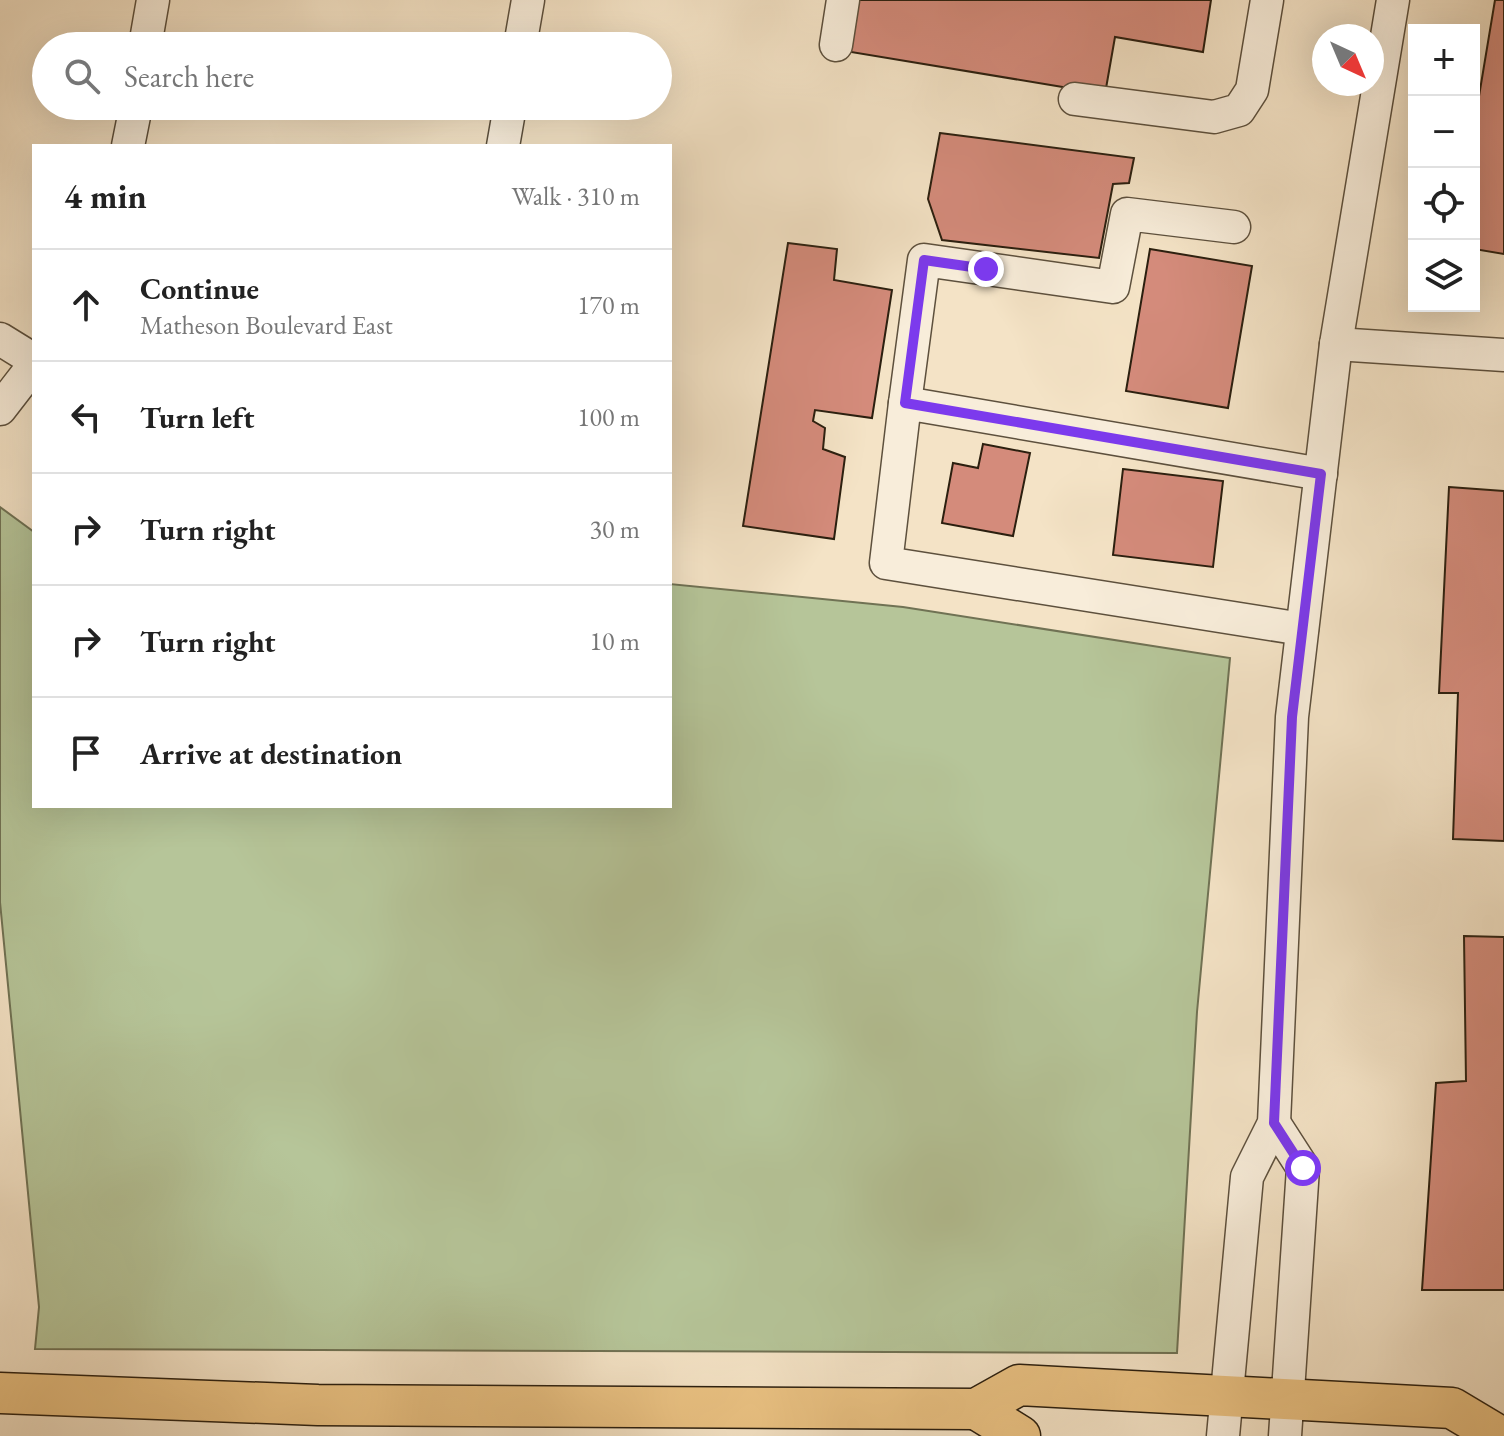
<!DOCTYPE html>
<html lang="en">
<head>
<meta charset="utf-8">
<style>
	:root { --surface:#fff; --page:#f6f6f6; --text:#222; --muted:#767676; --line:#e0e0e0 }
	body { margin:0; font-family:"EB Garamond",serif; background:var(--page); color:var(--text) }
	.controls { position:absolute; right:24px; top:24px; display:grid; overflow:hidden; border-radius:0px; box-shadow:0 8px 32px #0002 }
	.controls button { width:72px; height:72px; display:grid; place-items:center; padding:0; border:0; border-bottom:2px solid var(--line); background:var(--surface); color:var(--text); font:40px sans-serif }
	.compass { position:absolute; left:1312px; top:24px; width:72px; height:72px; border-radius:50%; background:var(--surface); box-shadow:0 8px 32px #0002; rotate:136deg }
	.stop { position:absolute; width:24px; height:24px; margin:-18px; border:6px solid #7c3aed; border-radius:50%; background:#fff }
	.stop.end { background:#7c3aed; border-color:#fff; box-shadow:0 2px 8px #0008 }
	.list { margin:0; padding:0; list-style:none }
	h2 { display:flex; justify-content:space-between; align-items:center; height:104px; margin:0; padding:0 32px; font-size:34px }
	h2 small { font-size:26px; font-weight:400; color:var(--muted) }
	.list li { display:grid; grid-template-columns:52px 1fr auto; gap:24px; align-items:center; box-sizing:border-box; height:112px; padding:0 32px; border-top:2px solid var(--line) }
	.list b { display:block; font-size:30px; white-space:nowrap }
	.list p { margin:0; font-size:26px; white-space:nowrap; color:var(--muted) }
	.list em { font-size:26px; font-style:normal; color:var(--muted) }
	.icon { flex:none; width:44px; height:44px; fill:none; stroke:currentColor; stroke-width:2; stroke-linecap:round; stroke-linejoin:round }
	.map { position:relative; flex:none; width:1504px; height:1436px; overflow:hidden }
	.search { position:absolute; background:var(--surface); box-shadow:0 8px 32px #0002; left:32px; top:32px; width:640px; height:88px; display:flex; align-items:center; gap:20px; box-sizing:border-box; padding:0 28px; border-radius:44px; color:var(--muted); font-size:30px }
	.panel { position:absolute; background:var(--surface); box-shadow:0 8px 32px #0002; left:32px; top:144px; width:640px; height:664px; border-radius:0px }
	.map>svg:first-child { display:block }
</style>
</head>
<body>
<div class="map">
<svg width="1504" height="1436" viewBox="0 0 1504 1436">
	<rect width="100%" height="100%" fill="#f4e3c6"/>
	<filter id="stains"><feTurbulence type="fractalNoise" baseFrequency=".0025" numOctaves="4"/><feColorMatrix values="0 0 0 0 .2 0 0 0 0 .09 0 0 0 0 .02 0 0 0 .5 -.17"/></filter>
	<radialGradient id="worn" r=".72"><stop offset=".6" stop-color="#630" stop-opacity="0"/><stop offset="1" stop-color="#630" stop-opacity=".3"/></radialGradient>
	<path fill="#b6c599" stroke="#707254" stroke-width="2" d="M0,507L34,532V806H670V584L903,607L1230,658L1197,1012L1177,1353L35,1349L39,1307L0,902Z"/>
	<g fill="#d48b7b" stroke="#2b1f0f" stroke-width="2">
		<path d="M854,0H1211L1203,52L1115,37L1105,94L845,51Z"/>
		<path d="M1495,0H1504V254L1474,249V126Z"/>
		<path d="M940,133L1134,158L1129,183L1113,184L1099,258L942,240L928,199Z"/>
		<path d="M788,243L837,249L834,280L892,290L872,418L815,410L813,421L825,428L823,449L845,457L834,539L743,526Z"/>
		<path d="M1150,249L1252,266L1228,408L1126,391Z"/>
		<path d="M983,444L1030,453L1013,536L942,523L953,463L978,468Z"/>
		<path d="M1123,469L1223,481L1213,567L1113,555Z"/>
		<path d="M1449,487L1504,491V841L1453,839L1458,693H1439Z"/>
		<path d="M1464,936L1504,937V1290H1422L1436,1083L1466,1081Z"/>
	</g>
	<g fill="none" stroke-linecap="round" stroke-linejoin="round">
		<g stroke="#5d503d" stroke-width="35">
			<g id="minor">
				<path d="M836,45L843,0"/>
				<path d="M145,46L153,0"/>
				<path d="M520,46L528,0"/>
				<path d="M1075,99L1214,117L1239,110L1252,90L1267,0"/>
				<path d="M128,146L136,106"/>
				<path d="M503,146L510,106"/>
				<path d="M0,339L34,360"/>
				<path d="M1336,344L1504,355"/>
				<path d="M905,403L924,260L1113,287L1127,214L1234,227"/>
				<path d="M0,409L34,365"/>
				<path d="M1302,629L886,563L905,403L1321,474"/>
				<path d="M1274,1123L1303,1168L1285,1436"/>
				<path d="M1223,1436L1247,1177L1274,1123L1292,717L1336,344L1393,0"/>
			</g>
		</g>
		<g stroke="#2b1f0f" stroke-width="43">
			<g id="major">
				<path d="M0,1393L318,1405L976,1409L1019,1385L1452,1408L1499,1436"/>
				<path d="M976,1409L1020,1436"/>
			</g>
		</g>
		<use href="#minor" stroke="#f8edda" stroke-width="32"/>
		<use href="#major" stroke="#eac283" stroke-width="40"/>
	</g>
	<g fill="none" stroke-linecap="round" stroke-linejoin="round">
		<path stroke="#7c3aed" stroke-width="10" d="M986,269L924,260L905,403L1321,474L1292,717L1274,1123L1303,1168"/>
	</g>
	<rect width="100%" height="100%" filter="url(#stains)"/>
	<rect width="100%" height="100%" fill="url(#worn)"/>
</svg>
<div class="controls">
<button>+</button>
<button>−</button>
<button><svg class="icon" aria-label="locate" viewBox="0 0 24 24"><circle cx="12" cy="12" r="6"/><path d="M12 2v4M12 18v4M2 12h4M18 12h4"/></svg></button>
<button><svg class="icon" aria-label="layers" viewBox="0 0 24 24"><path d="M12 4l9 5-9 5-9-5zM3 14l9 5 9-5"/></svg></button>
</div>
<svg class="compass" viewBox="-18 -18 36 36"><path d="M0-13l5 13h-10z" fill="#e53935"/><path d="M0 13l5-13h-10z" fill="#767676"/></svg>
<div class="stop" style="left:1303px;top:1168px"></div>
<div class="stop end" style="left:986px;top:269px"></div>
<div class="search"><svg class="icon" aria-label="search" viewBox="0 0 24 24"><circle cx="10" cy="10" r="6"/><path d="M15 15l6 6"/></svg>Search here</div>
<section class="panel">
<h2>4 min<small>Walk · 310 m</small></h2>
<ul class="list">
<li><svg class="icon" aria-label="ahead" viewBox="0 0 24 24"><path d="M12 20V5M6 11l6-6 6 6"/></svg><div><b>Continue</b><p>Matheson Boulevard East</p></div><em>170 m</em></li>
<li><svg class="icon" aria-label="left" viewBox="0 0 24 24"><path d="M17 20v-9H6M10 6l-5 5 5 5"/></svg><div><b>Turn left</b></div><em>100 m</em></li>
<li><svg class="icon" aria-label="right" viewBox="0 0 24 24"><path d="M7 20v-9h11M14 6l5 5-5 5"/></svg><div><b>Turn right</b></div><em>30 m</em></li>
<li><svg class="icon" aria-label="right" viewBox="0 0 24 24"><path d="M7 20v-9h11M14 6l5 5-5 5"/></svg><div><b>Turn right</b></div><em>10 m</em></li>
<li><svg class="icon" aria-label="arrive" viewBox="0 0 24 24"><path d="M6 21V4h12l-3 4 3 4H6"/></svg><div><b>Arrive at destination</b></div></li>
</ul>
</section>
</div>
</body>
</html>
